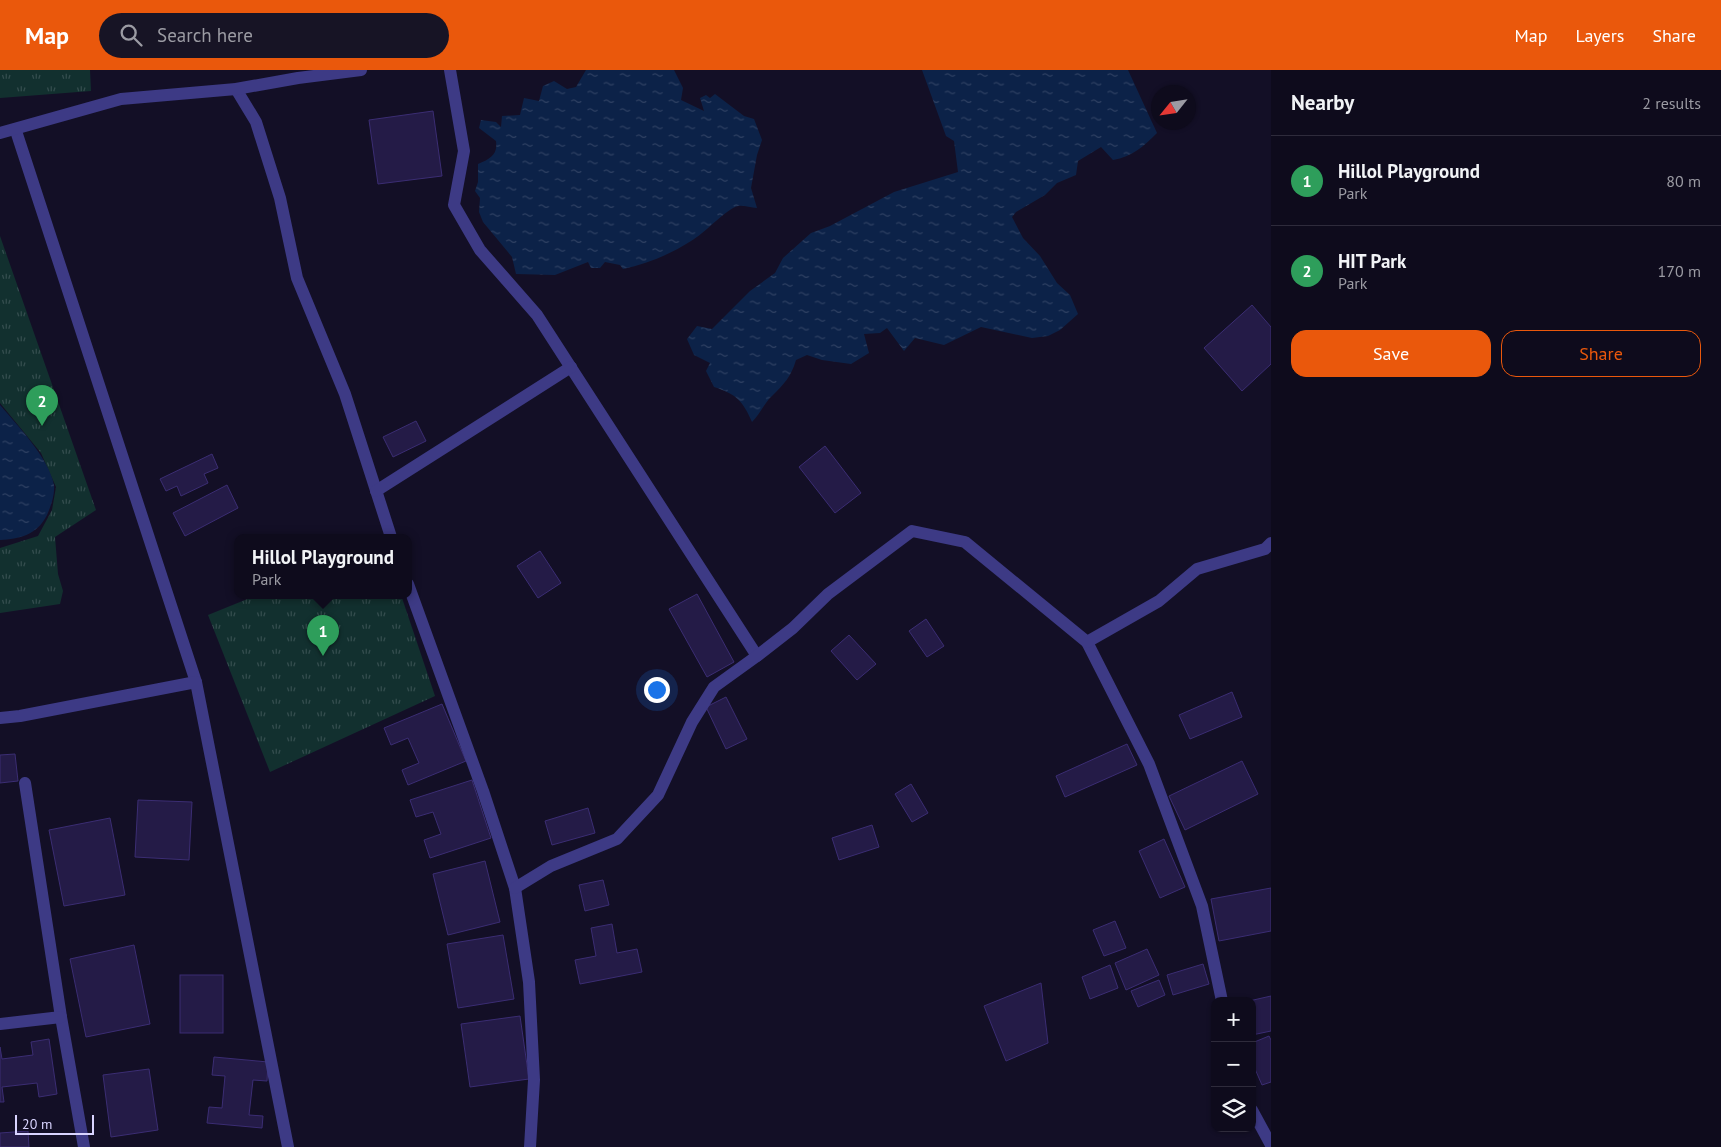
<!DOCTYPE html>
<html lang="en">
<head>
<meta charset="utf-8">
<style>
	:root { --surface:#0e0b1c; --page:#171425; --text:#f1f3f6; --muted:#9b9ba3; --line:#2e2b3b; --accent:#ea580c }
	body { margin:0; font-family:"PT Sans",sans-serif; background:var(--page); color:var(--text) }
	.controls { position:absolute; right:15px; bottom:15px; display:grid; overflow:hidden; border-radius:10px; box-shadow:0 1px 4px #0004 }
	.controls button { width:45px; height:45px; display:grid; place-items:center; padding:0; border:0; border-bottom:1px solid var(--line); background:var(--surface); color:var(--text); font:25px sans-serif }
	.compass { position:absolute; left:1151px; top:15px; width:45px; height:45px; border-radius:50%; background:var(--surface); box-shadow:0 1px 4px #0004; rotate:240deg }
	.scale { position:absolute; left:15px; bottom:12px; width:79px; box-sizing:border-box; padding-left:5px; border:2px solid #d9d4ff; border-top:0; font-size:14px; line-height:18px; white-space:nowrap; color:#d9d4ff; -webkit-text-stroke:4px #130f26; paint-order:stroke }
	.you { position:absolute; left:656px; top:619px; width:18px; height:18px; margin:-12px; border:4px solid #fff; border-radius:50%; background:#1a73e8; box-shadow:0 0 0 8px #1a73e833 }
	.badge { display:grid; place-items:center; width:32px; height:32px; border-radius:50%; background:var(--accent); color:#fff; font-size:16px; font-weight:700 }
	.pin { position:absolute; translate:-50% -41px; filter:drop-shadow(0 1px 2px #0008) }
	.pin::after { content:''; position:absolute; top:26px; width:18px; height:15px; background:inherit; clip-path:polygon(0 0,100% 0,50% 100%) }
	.popup { position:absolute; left:234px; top:464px; width:178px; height:65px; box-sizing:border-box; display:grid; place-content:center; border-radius:10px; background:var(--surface); filter:drop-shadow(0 1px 4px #0005); font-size:16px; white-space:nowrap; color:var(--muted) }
	.popup b { font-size:19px; color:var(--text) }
	.popup::after { content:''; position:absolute; left:50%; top:100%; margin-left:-10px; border:10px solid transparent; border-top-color:var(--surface) }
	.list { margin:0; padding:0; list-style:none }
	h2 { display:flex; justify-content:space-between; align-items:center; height:65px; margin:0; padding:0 20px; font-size:21px }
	h2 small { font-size:16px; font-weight:400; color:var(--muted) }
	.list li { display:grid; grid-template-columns:32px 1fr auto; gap:15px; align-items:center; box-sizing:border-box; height:90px; padding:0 20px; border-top:1px solid var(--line) }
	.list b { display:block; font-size:19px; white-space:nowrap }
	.list p { margin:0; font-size:16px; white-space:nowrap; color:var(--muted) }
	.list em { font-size:16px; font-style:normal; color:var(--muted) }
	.actions { display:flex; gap:10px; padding:15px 20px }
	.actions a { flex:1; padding:11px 0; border:1px solid var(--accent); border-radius:15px; text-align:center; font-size:18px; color:var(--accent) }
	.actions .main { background:var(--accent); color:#fff }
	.icon { flex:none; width:28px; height:28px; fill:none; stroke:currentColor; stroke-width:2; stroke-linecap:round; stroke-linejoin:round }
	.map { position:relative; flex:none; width:1271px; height:1077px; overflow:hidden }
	header { display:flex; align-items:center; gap:30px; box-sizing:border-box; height:70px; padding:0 25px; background:var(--accent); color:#fff }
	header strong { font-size:24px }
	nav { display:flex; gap:28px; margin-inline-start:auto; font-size:18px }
	.search { width:350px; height:45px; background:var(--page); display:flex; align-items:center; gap:12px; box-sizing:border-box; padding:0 18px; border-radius:28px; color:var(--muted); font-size:19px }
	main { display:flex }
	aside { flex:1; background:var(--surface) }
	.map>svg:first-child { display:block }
</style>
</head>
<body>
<header>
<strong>Map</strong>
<div class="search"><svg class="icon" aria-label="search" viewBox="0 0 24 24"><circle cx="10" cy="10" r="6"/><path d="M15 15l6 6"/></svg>Search here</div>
<nav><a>Map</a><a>Layers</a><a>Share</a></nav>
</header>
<main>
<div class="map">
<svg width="1271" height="1077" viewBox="0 0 1271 1077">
	<defs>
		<pattern id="park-tufts" width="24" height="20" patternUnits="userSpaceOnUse" patternTransform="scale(1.25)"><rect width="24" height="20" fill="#12302f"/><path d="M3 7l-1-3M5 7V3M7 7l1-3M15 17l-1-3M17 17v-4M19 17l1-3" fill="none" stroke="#344d4e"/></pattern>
		<pattern id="water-ripples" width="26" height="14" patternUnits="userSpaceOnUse" patternTransform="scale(1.25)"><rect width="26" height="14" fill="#0c2248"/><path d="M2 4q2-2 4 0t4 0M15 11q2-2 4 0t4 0" fill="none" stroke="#2f4163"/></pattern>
	</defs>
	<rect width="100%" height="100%" fill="#130f26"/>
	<g fill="url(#park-tufts)">
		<path d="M0,0H90L91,21L0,28Z"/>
		<path d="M0,166L96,440L55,467L58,504L63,521L60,534L0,543V478L38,466L52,440L56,417L41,383L0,333Z"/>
		<path d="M257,525H401L435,626L270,702L208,545Z"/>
	</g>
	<g fill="url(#water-ripples)">
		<path d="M586,0H674L683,18L681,30L704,41L700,28L706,25L710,28L715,24L744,46L754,49L762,70L757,85L751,118L757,138C751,138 743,135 738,136C726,139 704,164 691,171C671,184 647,194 623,199L620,195L605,192L600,198H591L588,192L555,205L516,204L512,187L483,152L479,142L480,128L475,121L478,112V94C490,89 498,85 496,71L479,58L481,50L496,52L501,57L502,46L520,45L524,28L539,31L543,16L554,11L567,19L576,17Z"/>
		<path d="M922,0H1128L1157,63C1144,76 1132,87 1113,90L1101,77L1078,91L1076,105L1057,113L1045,125L1016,142L1012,147L1023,168L1040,186L1057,213L1070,225L1078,244L1060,260L1048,266L1032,268L981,257L944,275L915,268L904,281L887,258L880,263L864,264L869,283L851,294L822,290L807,285L796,290C791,307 784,314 772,326C765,332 760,344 752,352C743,331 736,324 714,317L706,301L710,293L694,285L687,269L697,256L712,259L750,221L775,203L783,188L811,163L830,156L894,122L958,102L954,71L946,66Z"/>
		<path d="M0,335C17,355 49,388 54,415C55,424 51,436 47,445C37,465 19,469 0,470Z"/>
	</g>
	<g fill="#241b47" stroke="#3b2d73">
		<path d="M433,41L442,106L378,114L369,50Z"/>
		<path d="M1252,235L1271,257V294L1242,321L1204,278Z"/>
		<path d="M416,351L426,371L393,387L383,367Z"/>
		<path d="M825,376L861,423L835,443L799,397Z"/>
		<path d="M212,384L218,398L204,404L208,413L181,426L177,416L166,421L160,409Z"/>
		<path d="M227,415L238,438L185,466L173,443Z"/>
		<path d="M540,481L561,513L538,528L517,496Z"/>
		<path d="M697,524L734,592L707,607L669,539Z"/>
		<path d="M926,549L944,576L927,587L909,561Z"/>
		<path d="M849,565L876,594L857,610L831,581Z"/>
		<path d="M1232,622L1242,647L1190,669L1179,645Z"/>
		<path d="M726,627L747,669L726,679L706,637Z"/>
		<path d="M442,634L466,691L408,715L402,700L419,693L408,668L391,675L384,658Z"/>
		<path d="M1127,674L1137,695L1065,727L1056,706Z"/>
		<path d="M15,684L18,711L0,713V685Z"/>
		<path d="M1242,691L1258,724L1185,760L1169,726Z"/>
		<path d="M472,710L491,768L430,788L424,770L441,764L433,742L416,747L410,730Z"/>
		<path d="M911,714L928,743L912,752L895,724Z"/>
		<path d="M138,730L192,732L189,790L135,787Z"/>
		<path d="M588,738L595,763L552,775L545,751Z"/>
		<path d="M110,748L125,825L64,836L49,760Z"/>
		<path d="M872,755L879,777L839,790L832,768Z"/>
		<path d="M1164,769L1185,817L1160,828L1139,781Z"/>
		<path d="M485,791L500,852L448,865L433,804Z"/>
		<path d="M603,810L609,835L585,841L579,815Z"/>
		<path d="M1271,818V861L1219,871L1211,829Z"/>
		<path d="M1115,851L1126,878L1104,886L1093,860Z"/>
		<path d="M612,854L617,883L637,879L642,902L580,914L575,890L596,886L591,858Z"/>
		<path d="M503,865L514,929L458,938L447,874Z"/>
		<path d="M134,875L150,954L86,967L70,889Z"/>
		<path d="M1147,879L1159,905L1126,920L1115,893Z"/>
		<path d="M1203,894L1209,914L1173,925L1167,905Z"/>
		<path d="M1110,895L1118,918L1090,929L1082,907Z"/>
		<rect x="180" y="905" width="43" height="58"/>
		<path d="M1159,910L1165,925L1138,937L1131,921Z"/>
		<path d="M1041,913L1048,973L1006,991L984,936Z"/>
		<path d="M1271,926V961L1252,965V931H1249Z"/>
		<path d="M520,946L529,1009L470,1017L461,954Z"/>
		<path d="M1269,966L1271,970V1012L1262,1015L1252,992V973Z"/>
		<path d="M49,969L57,1024L39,1027L37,1013L2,1017L4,1032H0V977L2,989L33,985L31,972Z"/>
		<path d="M214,987L268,992L267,1011L253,1010L249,1045L263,1046L262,1058L207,1053L209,1037L222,1038L225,1006L212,1005Z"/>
		<path d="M149,999L158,1060L111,1067L103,1005Z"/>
		<path d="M28,1061L29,1077H0V1063Z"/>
	</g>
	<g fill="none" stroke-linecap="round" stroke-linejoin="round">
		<g stroke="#3d3a85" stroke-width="12">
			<path d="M450,0L464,81L454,135L480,180L537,245L757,586"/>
			<path d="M236,19L256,52L280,128L297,208L345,324L391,467"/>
			<path d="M16,61L196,612"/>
			<path d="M0,63L121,29L236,19L298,8L361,0"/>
			<path d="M376,421L571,297"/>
			<path d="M408,514L483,721L515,818L529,912L534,1010L530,1077"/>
			<path d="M1087,572L1149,694L1202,836L1222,931"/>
			<path d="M0,648L20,646L196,612L288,1077"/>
			<path d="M25,713L61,947L84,1077"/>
			<path d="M515,818L551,796L617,769L658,725L692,652L714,617L757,586L793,558L828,524L912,461L965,472L1087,572L1159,531L1197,499L1265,479L1271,473"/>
			<path d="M0,954L61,947"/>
			<path d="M1252,1040L1271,1075"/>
		</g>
	</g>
</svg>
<div class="controls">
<button>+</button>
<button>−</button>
<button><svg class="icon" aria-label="layers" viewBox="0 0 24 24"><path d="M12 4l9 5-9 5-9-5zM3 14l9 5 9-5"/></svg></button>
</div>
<svg class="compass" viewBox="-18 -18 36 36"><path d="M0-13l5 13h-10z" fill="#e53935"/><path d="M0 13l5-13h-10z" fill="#9b9ba3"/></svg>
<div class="scale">20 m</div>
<div class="you"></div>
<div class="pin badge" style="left:323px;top:586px;background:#2e9e5b">1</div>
<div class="popup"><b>Hillol Playground</b>Park</div>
<div class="pin badge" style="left:42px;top:356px;background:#2e9e5b">2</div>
</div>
<aside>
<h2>Nearby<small>2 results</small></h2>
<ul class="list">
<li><span class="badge" style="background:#2e9e5b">1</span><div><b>Hillol Playground</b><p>Park</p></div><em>80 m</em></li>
<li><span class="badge" style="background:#2e9e5b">2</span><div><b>HIT Park</b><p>Park</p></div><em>170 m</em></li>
</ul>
<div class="actions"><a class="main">Save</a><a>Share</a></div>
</aside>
</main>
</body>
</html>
